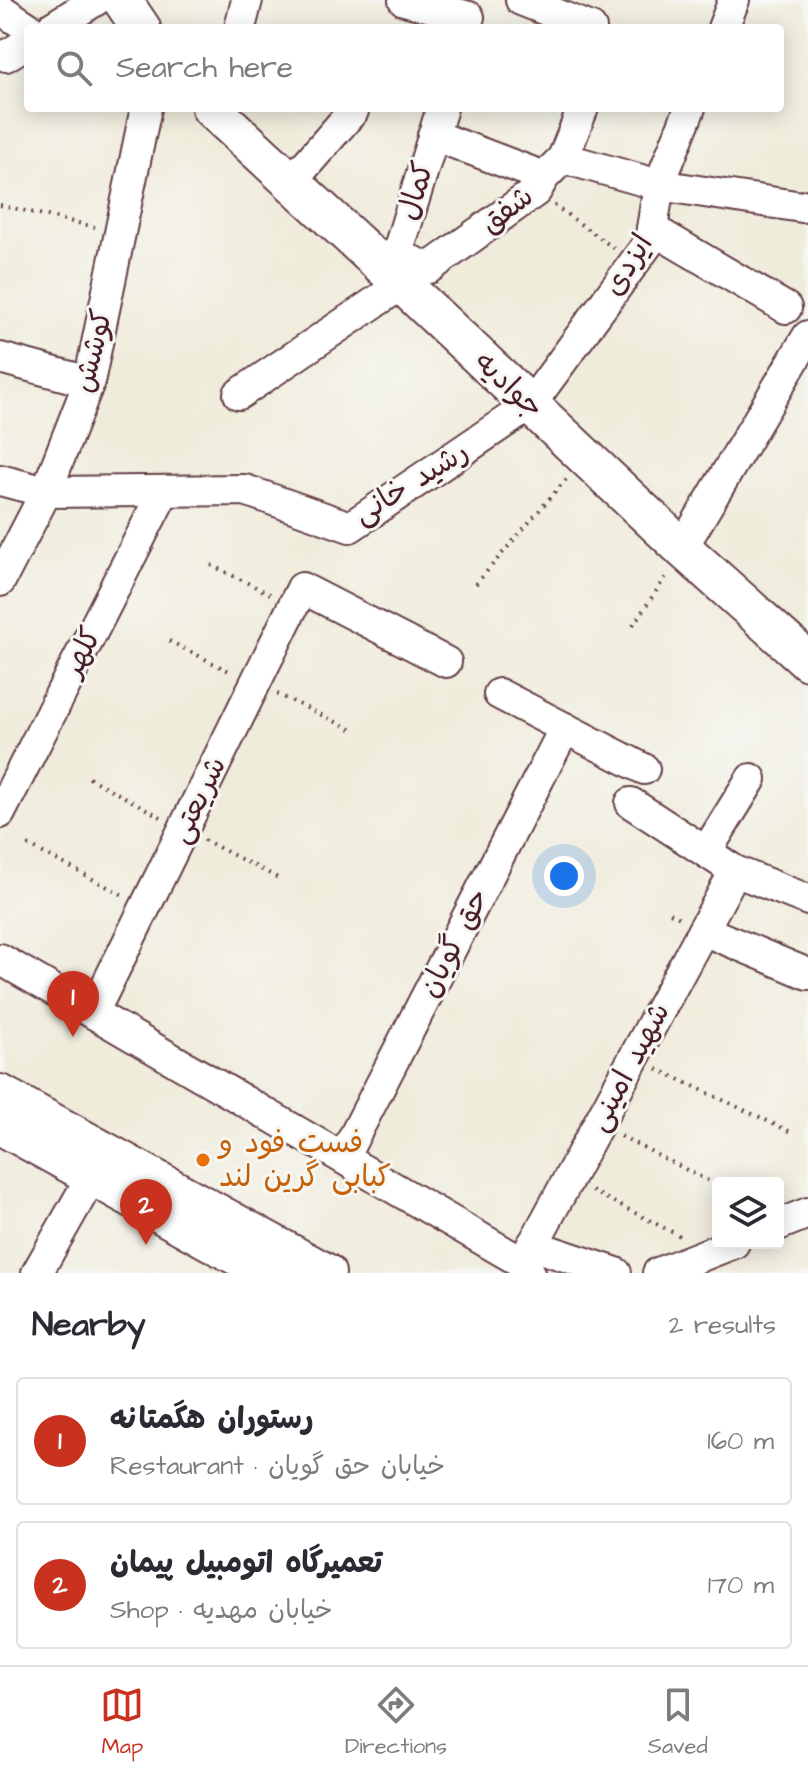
<!DOCTYPE html>
<html lang="en">
<head>
<meta charset="utf-8">
<style>
	:root { --surface:#fff; --page:#f7f7f7; --text:#2b2b33; --muted:#7c7c81; --line:#e1e1e2; --accent:#c8321e }
	body { margin:0; font-family:"Architects Daughter","Playpen Sans Arabic",sans-serif; background:var(--page); color:var(--text) }
	.controls { position:absolute; right:24px; bottom:24px; display:grid; overflow:hidden; border-radius:8px; box-shadow:0 4px 20px #0003 }
	.controls button { width:72px; height:72px; display:grid; place-items:center; padding:0; border:0; border-bottom:2px solid var(--line); background:var(--surface); color:var(--text); font:40px sans-serif }
	.you { position:absolute; left:564px; top:876px; width:28px; height:28px; margin:-20px; border:6px solid #fff; border-radius:50%; background:#1a73e8; box-shadow:0 0 0 12px #1a73e833 }
	.badge { display:grid; place-items:center; width:52px; height:52px; border-radius:50%; background:var(--accent); color:#fff; font-size:26px; font-weight:700 }
	.pin { position:absolute; translate:-50% -66px; filter:drop-shadow(0 2px 4px #0008) }
	.pin::after { content:''; position:absolute; top:42px; width:28px; height:24px; background:inherit; clip-path:polygon(0 0,100% 0,50% 100%) }
	.list { margin:0; padding:0; list-style:none }
	h2 { display:flex; justify-content:space-between; align-items:center; height:104px; margin:0; padding:0 32px; font-size:34px }
	h2 small { font-size:26px; font-weight:400; color:var(--muted) }
	.list li { display:grid; grid-template-columns:52px 1fr auto; gap:24px; align-items:center; box-sizing:border-box; height:128px; margin:0 16px 16px; padding:0 16px; border:2px solid var(--line); border-radius:8px }
	.list b { display:block; font-size:30px; white-space:nowrap }
	.list p { margin:0; font-size:26px; white-space:nowrap; color:var(--muted) }
	.list em { font-size:26px; font-style:normal; color:var(--muted) }
	.icon { flex:none; width:44px; height:44px; fill:none; stroke:currentColor; stroke-width:2; stroke-linecap:round; stroke-linejoin:round }
	.map { position:relative; flex:none; width:808px; height:1273px; overflow:hidden }
	.search { position:absolute; background:var(--surface); box-shadow:0 4px 20px #0003; left:24px; right:24px; top:24px; height:88px; display:flex; align-items:center; gap:20px; box-sizing:border-box; padding:0 28px; border-radius:8px; color:var(--muted); font-size:30px }
	.sheet { height:392px; background:var(--surface) }
	nav { display:flex; justify-content:space-around; align-items:center; box-sizing:border-box; height:112px; border-top:2px solid var(--line); background:var(--surface); font-size:22px; color:var(--muted) }
	nav a { display:grid; justify-items:center; gap:4px }
	nav .on { color:var(--accent) }
	.map>svg:first-child { display:block }
</style>
</head>
<body>
<div class="map">
<svg width="808" height="1273" viewBox="0 0 808 1273">
	<rect width="100%" height="100%" fill="#f6f6f2"/>
	<filter id="ink" filterUnits="userSpaceOnUse"><feTurbulence type="fractalNoise" baseFrequency=".0125" numOctaves="2"/><feDisplacementMap in="SourceGraphic" scale="16" xChannelSelector="R" yChannelSelector="G"/><feConvolveMatrix kernelMatrix="1 2 1 2 8 2 1 2 1" color-interpolation-filters="sRGB"/></filter>
	<filter id="wash" filterUnits="userSpaceOnUse"><feTurbulence type="fractalNoise" baseFrequency=".006" numOctaves="4" result="noise"/><feDisplacementMap in="SourceGraphic" scale="32" xChannelSelector="R" yChannelSelector="G"/><feGaussianBlur stdDeviation="1.8" result="paint"/><feColorMatrix in="noise" values="0 0 0 0 0 0 0 0 0 0 0 0 0 0 0 0 0 1.4 0 .05"/><feComposite in="paint" operator="in"/></filter>
	<g filter="url(#wash)">
		<rect width="100%" height="100%" fill="#f0ecdb"/>
	</g>
	<g filter="url(#ink)">
		<g fill="none" stroke-linecap="round" stroke-linejoin="round">
			<g stroke="#633e45" stroke-width="34">
				<g id="minor">
					<path d="M404,0L469,17"/>
					<path d="M521,0L591,28"/>
					<path d="M0,9L29,28"/>
					<path d="M51,28L96,0"/>
					<path d="M240,28L247,0"/>
					<path d="M723,28L734,0"/>
					<path d="M6,56L28,42"/>
					<path d="M433,135L544,177"/>
					<path d="M563,158L659,185L802,207L808,205"/>
					<path d="M291,182L353,111"/>
					<path d="M652,229L786,308"/>
					<path d="M397,255L429,268L536,191L544,177L563,158L583,108"/>
					<path d="M391,274L442,108"/>
					<path d="M0,358L89,382"/>
					<path d="M239,394L402,284"/>
					<path d="M0,480L46,492L245,490L350,527L530,405L650,241L659,185L690,108"/>
					<path d="M682,548L808,336"/>
					<path d="M0,581L46,492L89,382L146,108"/>
					<path d="M499,694L644,769"/>
					<path d="M631,803L735,871L808,900"/>
					<path d="M0,813L164,491"/>
					<path d="M706,852L751,779"/>
					<path d="M703,930L808,974"/>
					<path d="M0,959L523,1263L529,1273"/>
					<path d="M93,1013L302,588L446,662"/>
					<path d="M343,1158L565,728"/>
					<path d="M778,1225L808,1213"/>
					<path d="M532,1245L616,1273"/>
					<path d="M523,1263L735,871"/>
					<path d="M37,1273L92,1176"/>
					<path d="M658,1273L734,1243"/>
				</g>
			</g>
			<g stroke="#633e45" stroke-width="42">
				<g id="major">
					<path d="M122,0L141,28"/>
					<path d="M211,108L402,284L682,548L808,661"/>
					<path d="M0,1094L326,1273"/>
					<path d="M0,1125L268,1273"/>
				</g>
			</g>
			<g stroke="#633e45" stroke-width="4" stroke-dasharray="2 6" stroke-linecap="butt">
				<path d="M0,205L95,227"/>
				<path d="M554,205L615,249"/>
				<path d="M211,565L270,594"/>
				<path d="M476,584L568,477"/>
				<path d="M633,625L667,575"/>
				<path d="M169,641L233,673"/>
				<path d="M277,694L351,729"/>
				<path d="M89,778L161,817"/>
				<path d="M204,840L280,879"/>
				<path d="M28,845L125,896"/>
				<path d="M670,913L682,919"/>
				<path d="M657,1069L791,1132"/>
				<path d="M621,1136L718,1186"/>
				<path d="M592,1191L680,1236"/>
			</g>
			<use href="#minor" stroke="#fff" stroke-width="30"/>
			<use href="#major" stroke="#fff" stroke-width="38"/>
		</g>
	</g>
	<circle fill="#e8710a" stroke="#f6f6f2" stroke-width="3" cx="203" cy="1160" r="8"/>
	<g text-anchor="middle" dominant-baseline="central" stroke-width="6" stroke-linejoin="round" paint-order="stroke">
		<g font-size="30" fill="#4a1f2b" stroke="#f6f6f2">
			<text transform="translate(416 191) rotate(-73)">کمال</text>
			<text transform="translate(507 210) rotate(-38)">شفق</text>
			<text transform="translate(628 265) rotate(-58)">ایزدی</text>
			<text transform="translate(93 351) rotate(-76)">کوشش</text>
			<text transform="translate(509 385) rotate(43)">جوادیه</text>
			<text transform="translate(411 483) rotate(-32)">رشید خانی</text>
			<text transform="translate(82 652) rotate(-63)">کلهر</text>
			<text transform="translate(198 800) rotate(-64)">شریعتی</text>
			<text transform="translate(454 943) rotate(-63)">حق گویان</text>
			<text transform="translate(629 1067) rotate(-62)">شهید امینی</text>
		</g>
		<g font-size="30" fill="#c56008" stroke="#f6f6f2" text-anchor="start">
			<text x="219" y="1143">فست فود و<tspan x="219" dy="34">کبابی گرين لند</tspan></text>
		</g>
	</g>
</svg>
<div class="controls">
<button><svg class="icon" aria-label="layers" viewBox="0 0 24 24"><path d="M12 4l9 5-9 5-9-5zM3 14l9 5 9-5"/></svg></button>
</div>
<div class="you"></div>
<div class="pin badge" style="left:73px;top:1037px">1</div>
<div class="pin badge" style="left:146px;top:1245px">2</div>
<div class="search"><svg class="icon" aria-label="search" viewBox="0 0 24 24"><circle cx="10" cy="10" r="6"/><path d="M15 15l6 6"/></svg>Search here</div>
</div>
<section class="sheet">
<h2>Nearby<small>2 results</small></h2>
<ul class="list">
<li><span class="badge">1</span><div><b>رستوران هگمتانه</b><p>Restaurant · خیابان حق گویان</p></div><em>160 m</em></li>
<li><span class="badge">2</span><div><b>تعمیرگاه اتومبیل پیمان</b><p>Shop · خیابان مهدیه</p></div><em>170 m</em></li>
</ul>
</section>
<nav>
<a class="on"><svg class="icon" aria-label="map" viewBox="0 0 24 24"><path d="M3 6l6-2 6 2 6-2v14l-6 2-6-2-6 2zM9 4v14M15 6v14"/></svg>Map</a>
<a><svg class="icon" aria-label="directions" viewBox="0 0 24 24"><path d="M12 3l9 9-9 9-9-9zM9 14v-3h6M13 9l2 2-2 2"/></svg>Directions</a>
<a><svg class="icon" aria-label="saved" viewBox="0 0 24 24"><path d="M7 4h10v16l-5-4-5 4z"/></svg>Saved</a>
</nav>
</body>
</html>
